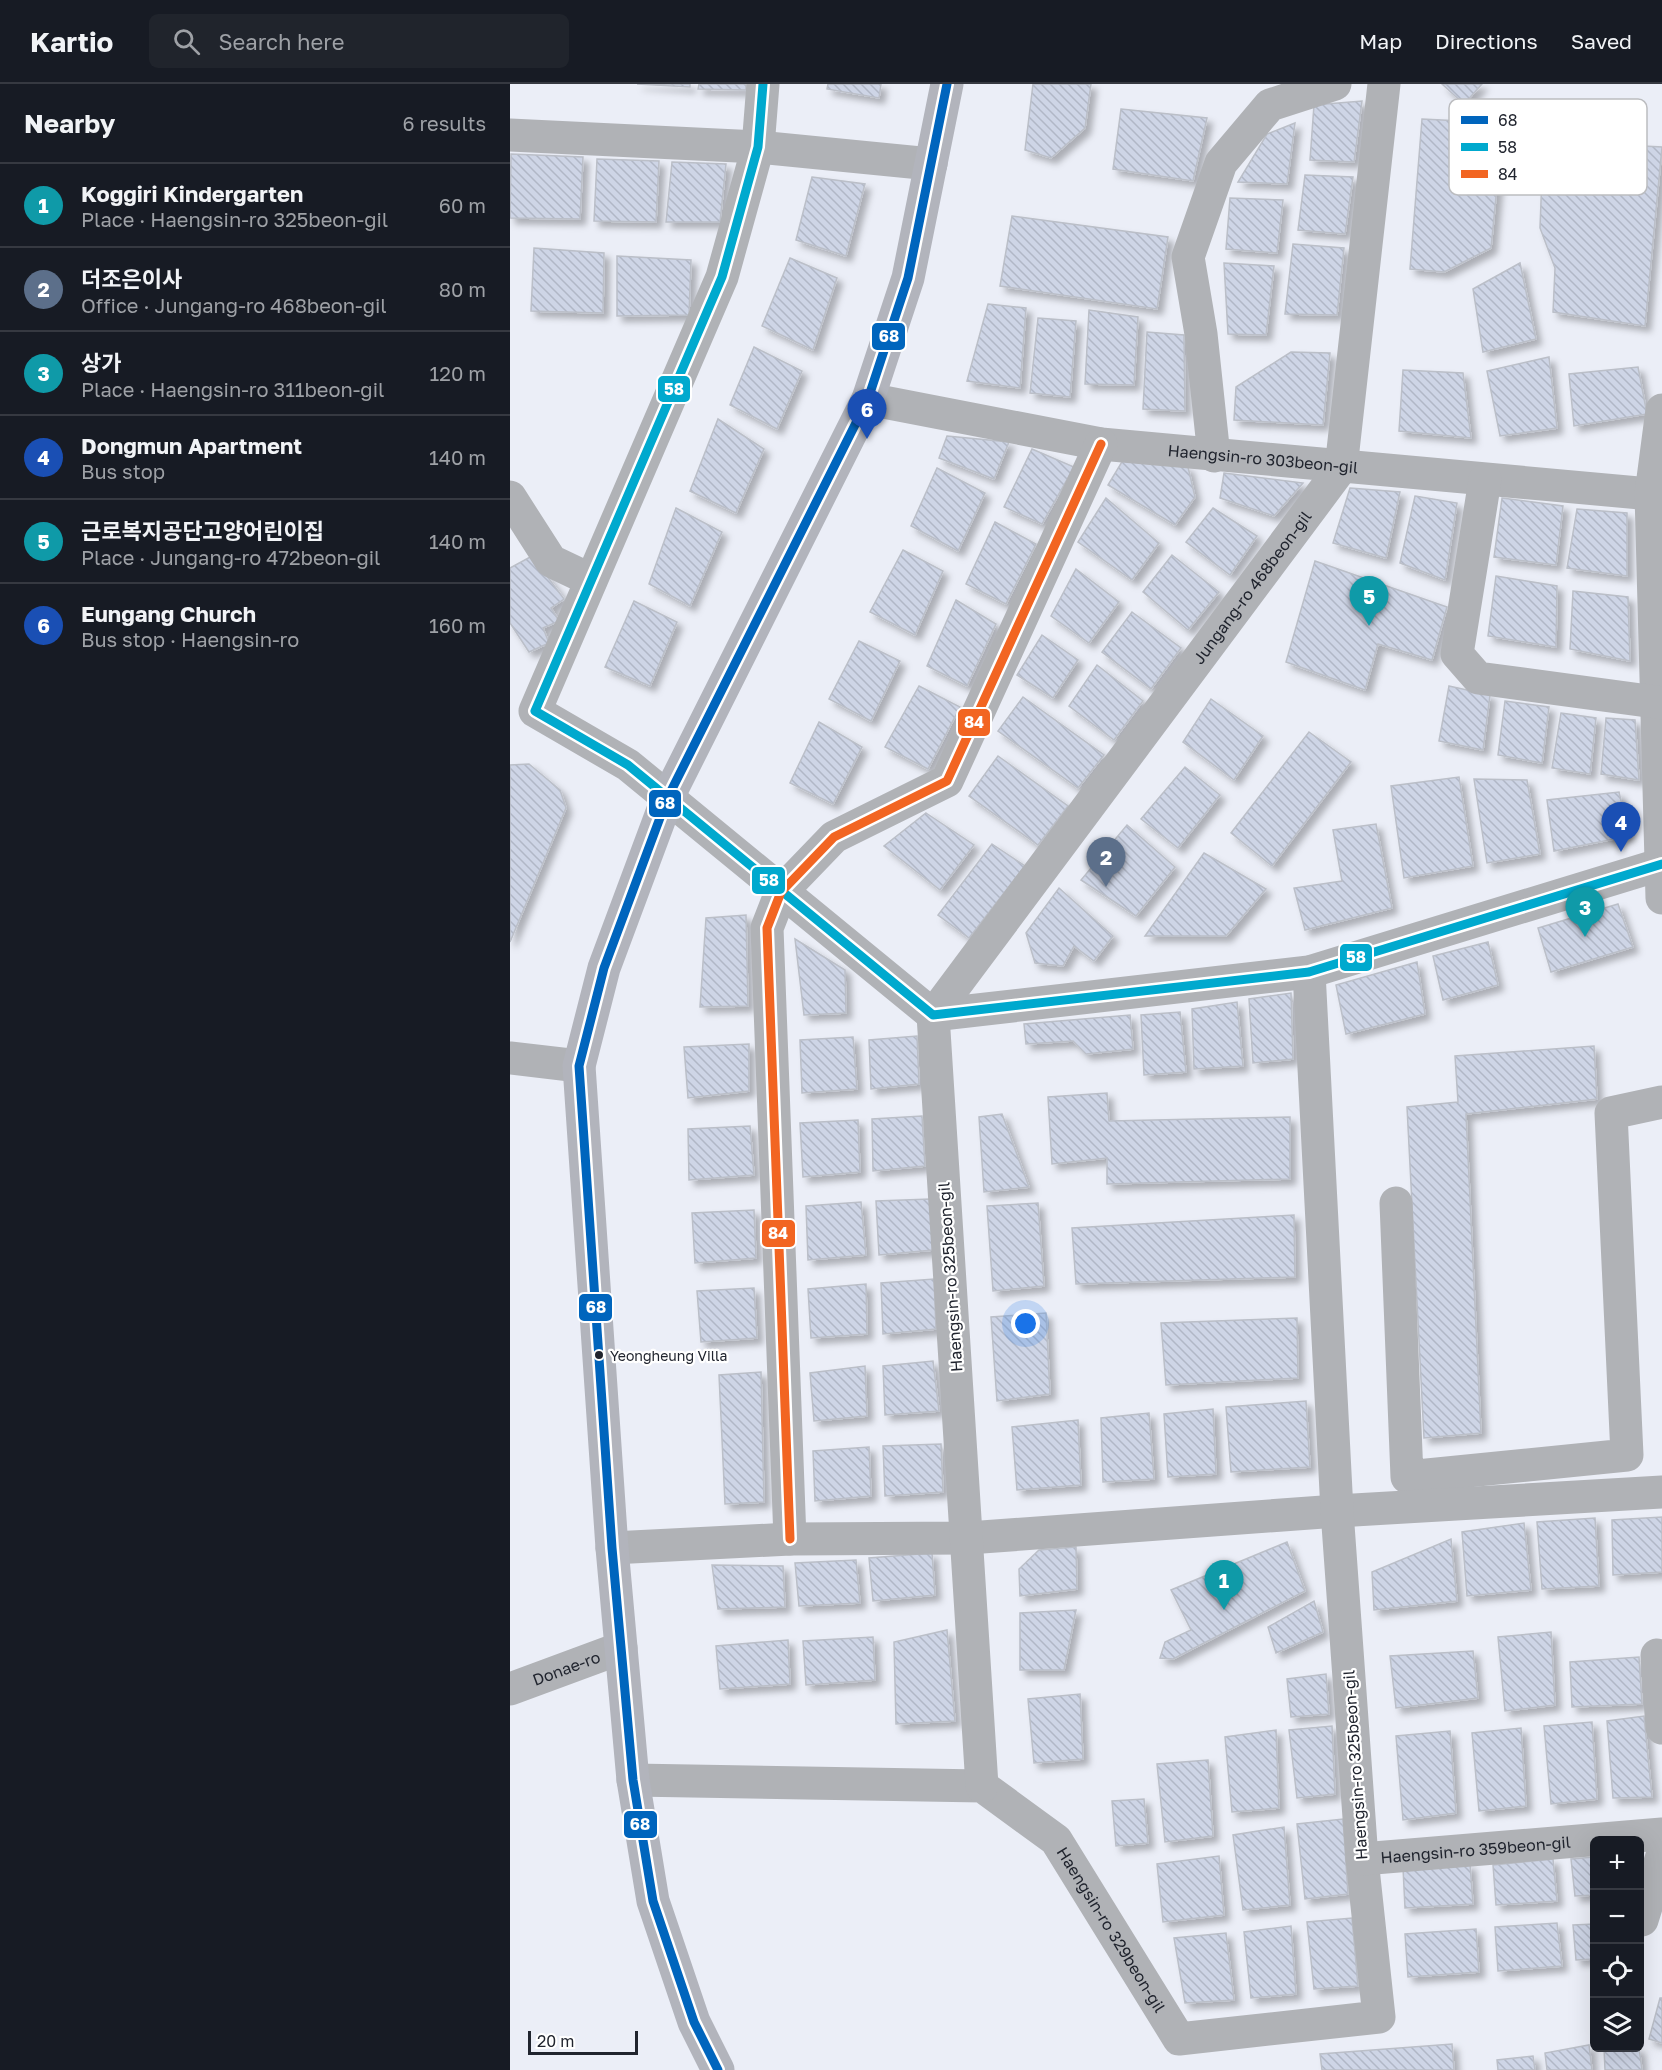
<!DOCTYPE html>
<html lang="en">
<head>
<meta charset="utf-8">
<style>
	:root { --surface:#171b24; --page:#20242c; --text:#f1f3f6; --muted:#9ea1a6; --line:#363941; --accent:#b45309 }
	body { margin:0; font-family:"Golos Text","Noto Sans KR",sans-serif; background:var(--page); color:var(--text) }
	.controls { position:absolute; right:18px; bottom:18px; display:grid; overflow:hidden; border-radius:9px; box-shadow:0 6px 24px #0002 }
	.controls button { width:54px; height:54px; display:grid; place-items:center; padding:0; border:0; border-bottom:2px solid var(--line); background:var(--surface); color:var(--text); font:30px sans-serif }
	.scale { position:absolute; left:18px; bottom:15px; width:110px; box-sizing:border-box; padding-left:6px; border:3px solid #20242e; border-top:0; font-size:16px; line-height:21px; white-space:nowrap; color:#20242e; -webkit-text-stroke:4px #fff; paint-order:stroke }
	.you { position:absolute; left:516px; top:1240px; width:21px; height:21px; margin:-15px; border:4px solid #fff; border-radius:50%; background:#1a73e8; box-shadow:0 0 0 9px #1a73e833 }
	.badge { display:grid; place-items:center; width:39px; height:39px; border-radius:50%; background:var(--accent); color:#fff; font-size:20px; font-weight:700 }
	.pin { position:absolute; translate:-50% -50px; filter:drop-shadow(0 2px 3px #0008) }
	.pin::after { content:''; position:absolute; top:32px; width:21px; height:18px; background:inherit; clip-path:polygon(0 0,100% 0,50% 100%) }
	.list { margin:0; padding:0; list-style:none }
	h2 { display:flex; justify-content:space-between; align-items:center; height:78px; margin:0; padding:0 24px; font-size:26px }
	h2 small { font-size:20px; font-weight:400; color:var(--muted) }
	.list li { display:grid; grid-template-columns:39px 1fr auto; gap:18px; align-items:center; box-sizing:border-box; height:84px; padding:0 24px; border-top:2px solid var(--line) }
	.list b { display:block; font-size:22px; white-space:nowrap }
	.list p { margin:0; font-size:20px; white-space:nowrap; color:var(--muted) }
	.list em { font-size:20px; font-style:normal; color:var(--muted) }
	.icon { flex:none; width:33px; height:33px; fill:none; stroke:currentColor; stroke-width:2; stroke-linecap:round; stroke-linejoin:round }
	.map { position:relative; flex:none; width:1152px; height:1986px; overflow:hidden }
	header { display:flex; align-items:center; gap:36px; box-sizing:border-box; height:84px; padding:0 30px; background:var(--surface); border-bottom:2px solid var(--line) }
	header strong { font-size:28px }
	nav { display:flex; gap:33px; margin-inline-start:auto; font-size:21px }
	.search { width:420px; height:54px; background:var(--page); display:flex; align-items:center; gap:15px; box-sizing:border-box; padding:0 21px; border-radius:9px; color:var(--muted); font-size:22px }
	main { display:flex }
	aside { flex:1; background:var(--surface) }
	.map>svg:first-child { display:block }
</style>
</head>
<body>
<header>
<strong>Kartio</strong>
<div class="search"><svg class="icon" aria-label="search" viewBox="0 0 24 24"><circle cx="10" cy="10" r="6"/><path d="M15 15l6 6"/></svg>Search here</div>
<nav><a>Map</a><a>Directions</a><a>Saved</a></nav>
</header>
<main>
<aside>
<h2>Nearby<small>6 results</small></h2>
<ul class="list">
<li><span class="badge" style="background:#0f9aa8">1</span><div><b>Koggiri Kindergarten</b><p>Place · Haengsin-ro 325beon-gil</p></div><em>60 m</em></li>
<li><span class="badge" style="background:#5c6f8a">2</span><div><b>더조은이사</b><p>Office · Jungang-ro 468beon-gil</p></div><em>80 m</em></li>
<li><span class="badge" style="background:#0f9aa8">3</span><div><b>상가</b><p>Place · Haengsin-ro 311beon-gil</p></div><em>120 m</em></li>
<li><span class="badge" style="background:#1a4fb4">4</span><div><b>Dongmun Apartment</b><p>Bus stop</p></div><em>140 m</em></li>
<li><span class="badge" style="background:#0f9aa8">5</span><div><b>근로복지공단고양어린이집</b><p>Place · Jungang-ro 472beon-gil</p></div><em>140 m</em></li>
<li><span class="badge" style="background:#1a4fb4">6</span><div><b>Eungang Church</b><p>Bus stop · Haengsin-ro</p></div><em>160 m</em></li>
</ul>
</aside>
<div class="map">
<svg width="1152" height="1986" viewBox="0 0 1152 1986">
	<defs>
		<pattern id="building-back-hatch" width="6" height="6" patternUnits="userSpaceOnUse" patternTransform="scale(1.5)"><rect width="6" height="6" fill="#ced5e6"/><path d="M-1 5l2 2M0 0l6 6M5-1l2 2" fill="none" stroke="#b1b7c6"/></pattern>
		<filter id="shadow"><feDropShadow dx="5.5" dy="5.5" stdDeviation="3" flood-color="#0004"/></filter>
	</defs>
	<rect width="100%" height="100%" fill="#ebeef7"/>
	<g fill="url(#building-back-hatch)" stroke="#bbbfc8" stroke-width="1.5" filter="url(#shadow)">
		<path d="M127,0H180V3Z"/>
		<path d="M189,0H236V6L188,5Z"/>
		<path d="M318,0H371L369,14L317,5Z"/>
		<path d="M523,0H581L575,44L541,74L515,66Z"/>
		<path d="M932,0H972L954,20Z"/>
		<path d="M852,17L844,78L800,76L804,21Z"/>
		<path d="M611,25L697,34L683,97L603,85Z"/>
		<path d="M1060,26L1056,58L1152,63L1135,242L1043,228L1045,184L1030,144L1032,91H1006L1008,61H999L997,35Z"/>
		<path d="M912,35L971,38L968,67L990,72L981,164L934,188L900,185Z"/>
		<path d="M785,39L777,100L728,98L757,50Z"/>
		<path d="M1,70L73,73L70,135L0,134Z"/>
		<path d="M87,75L149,77L146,138L84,137Z"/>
		<path d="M162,78L216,80L210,138H156Z"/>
		<path d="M795,91L843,93L835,150L788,146Z"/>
		<path d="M302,93L355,100L336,172L286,156Z"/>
		<path d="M720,114L773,116L767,169L716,165Z"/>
		<path d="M502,132L658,153L647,225L490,202Z"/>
		<path d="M783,160L834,164L827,231L775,230Z"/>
		<path d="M24,164L94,169L93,229L21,227Z"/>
		<path d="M107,172L181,176L179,231L107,232Z"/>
		<path d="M280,174L327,194L303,266L252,242Z"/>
		<path d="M714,179L764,182L756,251L718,250Z"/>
		<path d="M1010,179L1026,255L973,268L963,205Z"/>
		<path d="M478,220L516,224L510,304L457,297Z"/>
		<path d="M579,226L628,233L624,301L575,300Z"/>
		<path d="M528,234L566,237L560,313L520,309Z"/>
		<path d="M637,248L674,251L675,327L633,325Z"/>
		<path d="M244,263L292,287L267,345L220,321Z"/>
		<path d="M781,268L820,269L813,341L724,336L726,303Z"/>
		<path d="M1039,273L1047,344L990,352L977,287Z"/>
		<path d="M1128,283L1137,330L1064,342L1059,290Z"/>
		<path d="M893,286L953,289L961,354L889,347Z"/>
		<path d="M208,335L254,365L226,429L180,407Z"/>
		<path d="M437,352L499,358L484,395L429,374Z"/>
		<path d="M522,365L564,383L532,440L494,423Z"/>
		<path d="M613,376L678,383L685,413L665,441L598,401Z"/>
		<path d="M427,384L475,409L448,467L401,442Z"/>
		<path d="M714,389L793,399L764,432L710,414Z"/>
		<path d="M840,404L890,408L876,474L823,459Z"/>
		<path d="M905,412L947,419L935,496L890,479Z"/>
		<path d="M596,414L649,459L622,496L568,458Z"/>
		<path d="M992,414L1053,422L1046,481L984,473Z"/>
		<path d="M166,424L212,448L180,522L139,500Z"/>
		<path d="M703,424L747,452L720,491L676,458Z"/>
		<path d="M1067,425L1117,429V492L1057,484Z"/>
		<path d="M485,438L526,460L496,520L456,500Z"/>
		<path d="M393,466L433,487L405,551L360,528Z"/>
		<path d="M662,471L709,508L678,546L633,508Z"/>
		<path d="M22,472L54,515L41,524L49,537L33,544L39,559L19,568L0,539V484Z"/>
		<path d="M805,477L937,523L922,576L868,560L855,606L776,578Z"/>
		<path d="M566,485L609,518L579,559L541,532Z"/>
		<path d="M986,492L1047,502L1046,563L978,552Z"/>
		<path d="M1063,507L1118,513L1120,577L1060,565Z"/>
		<path d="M446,516L486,540L457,602L417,582Z"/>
		<path d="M124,517L167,538L140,602L95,583Z"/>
		<path d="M622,528L671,564L641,605L592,568Z"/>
		<path d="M532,551L568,576L543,614L507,591Z"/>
		<path d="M349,557L390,577L361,637L319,615Z"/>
		<path d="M587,581L633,617L604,656L559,622Z"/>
		<path d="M409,602L450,623L418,685L375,663Z"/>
		<path d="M939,602L980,611L973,666L929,657Z"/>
		<path d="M513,613L594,671L568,704L488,647Z"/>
		<path d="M701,615L753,652L724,696L673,658Z"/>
		<path d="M995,617L1039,623L1032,679L988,671Z"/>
		<path d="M1051,629L1086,634L1080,690L1042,684Z"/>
		<path d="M1096,634L1125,636L1129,696L1091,690Z"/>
		<path d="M309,638L352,663L323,720L280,699Z"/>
		<path d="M799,648L841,678L762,782L721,749Z"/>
		<path d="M488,672L558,722L528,761L459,712Z"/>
		<path d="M19,680L50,706L56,724L0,858V681Z"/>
		<path d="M675,683L710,711L668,764L631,735Z"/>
		<path d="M949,693L963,782L894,794L881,702Z"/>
		<path d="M964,695L1017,696L1030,770L977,779Z"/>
		<path d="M1109,708L1119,752L1044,767L1037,716Z"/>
		<path d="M416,729L464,761L430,806L374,762Z"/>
		<path d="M866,740L882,824L795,846L784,804L832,797L823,746Z"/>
		<path d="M617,741L665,783L626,832L571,796Z"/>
		<path d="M482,760L515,782L459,854L428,831Z"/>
		<path d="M694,769L756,805L716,852H635Z"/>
		<path d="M549,804L603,852L584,877L564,862L553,882L525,879L516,849Z"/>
		<path d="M1108,820L1123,863L1041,888L1028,844Z"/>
		<path d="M236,831L238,922L190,923L196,834Z"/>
		<path d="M285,855L335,886L336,929L294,931Z"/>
		<path d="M978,858L988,901L933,916L923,872Z"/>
		<path d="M907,878L915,930L836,950L826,901Z"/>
		<path d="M781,909L783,975L743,979L739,915Z"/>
		<path d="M727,918L733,982L684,985L682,925Z"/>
		<path d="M670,928L676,988L634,991L631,931Z"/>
		<path d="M620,931L623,965L576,970L563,957L516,960L514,940Z"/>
		<path d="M407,952L409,1000L361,1005L359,956Z"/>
		<path d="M343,953L347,1005L292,1009L290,956Z"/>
		<path d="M239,960V1007L178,1014L174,963Z"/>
		<path d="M1084,962L1087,1015L956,1030L971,1349L914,1354L897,1023L948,1018L945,972Z"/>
		<path d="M597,1009L599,1037L780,1033V1095L597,1100V1074L542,1080L538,1013Z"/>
		<path d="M492,1030L519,1103L474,1108L469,1033Z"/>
		<path d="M412,1032L415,1082L363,1087L362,1035Z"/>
		<path d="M348,1036L350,1088L293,1093L290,1039Z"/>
		<path d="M240,1042L244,1091L179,1096L178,1045Z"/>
		<path d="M420,1115L423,1166L369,1171L366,1117Z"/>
		<path d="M351,1118L356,1171L298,1176L296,1122Z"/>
		<path d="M528,1119L534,1202L483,1207L477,1122Z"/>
		<path d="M244,1126L246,1174L185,1179L182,1129Z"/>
		<path d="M784,1131L785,1193L566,1200L562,1144Z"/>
		<path d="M424,1195L426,1245L373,1250L371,1199Z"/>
		<path d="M356,1200L357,1250L301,1254L298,1205Z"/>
		<path d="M244,1204L247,1254L191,1258L187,1207Z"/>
		<path d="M536,1229L540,1310L487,1317L481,1233Z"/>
		<path d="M787,1234L788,1294L656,1301L651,1239Z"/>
		<path d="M423,1277L429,1327L375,1331L373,1282Z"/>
		<path d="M355,1282L357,1332L304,1337L300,1289Z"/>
		<path d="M251,1288L254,1418L215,1420L209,1291Z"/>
		<path d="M796,1317L800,1383L721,1388L716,1323Z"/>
		<path d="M703,1325L706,1390L658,1393L654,1330Z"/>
		<path d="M639,1329L644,1395L593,1398L591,1334Z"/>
		<path d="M568,1336L571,1401L507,1406L502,1343Z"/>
		<path d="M431,1360L433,1408L375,1412L373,1362Z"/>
		<path d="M359,1363L361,1412L305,1417L303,1367Z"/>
		<path d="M1152,1433V1488L1103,1491L1102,1436Z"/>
		<path d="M1085,1434L1089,1502L1032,1505L1027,1438Z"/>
		<path d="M1014,1439L1021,1506L957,1512L952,1448Z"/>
		<path d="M941,1455L947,1517L864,1526L862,1488Z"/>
		<path d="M777,1458L795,1507L663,1575L650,1574L655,1558L681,1546L661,1506Z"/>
		<path d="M566,1463L567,1505L510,1512L509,1485L529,1466Z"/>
		<path d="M422,1469L425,1511L363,1517L359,1474Z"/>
		<path d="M346,1476L350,1519L289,1522L285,1479Z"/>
		<path d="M202,1481L273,1482L275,1523L208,1525Z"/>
		<path d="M804,1517L813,1548L766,1569L758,1543Z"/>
		<path d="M566,1526L554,1586H510V1529Z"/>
		<path d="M437,1546L445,1637L386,1640L384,1558Z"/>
		<path d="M1041,1548L1045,1621L995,1627L988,1553Z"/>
		<path d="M363,1553L365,1596L296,1601L293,1557Z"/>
		<path d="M278,1556L280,1600L210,1605L206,1562Z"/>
		<path d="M963,1567L968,1614L886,1624L880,1572Z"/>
		<path d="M1129,1573L1132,1620L1062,1623L1060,1578Z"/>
		<path d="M816,1590L819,1630L781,1633L777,1595Z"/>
		<path d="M570,1610L573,1675L524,1679L518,1615Z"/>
		<path d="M1134,1632L1142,1713L1103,1714L1097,1637Z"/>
		<path d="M1082,1638L1087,1715L1041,1720L1034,1642Z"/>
		<path d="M822,1642L825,1710L787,1714L779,1646Z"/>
		<path d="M1011,1644L1016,1722L969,1727L962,1649Z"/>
		<path d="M766,1646L769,1724L722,1728L715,1653Z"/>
		<path d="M940,1647L946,1729L893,1736L886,1652Z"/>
		<path d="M698,1676L703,1752L655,1758L647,1680Z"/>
		<path d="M634,1715L638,1759L606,1762L602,1717Z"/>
		<path d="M833,1735L838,1810L795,1815L787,1740Z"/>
		<path d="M774,1743L780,1821L733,1826L723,1751Z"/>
		<path d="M709,1772L714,1831L653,1838L647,1780Z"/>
		<path d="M1084,1773V1811L1065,1812L1061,1775Z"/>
		<path d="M1043,1775L1047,1817L986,1821L983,1781Z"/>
		<path d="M960,1780L963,1820L895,1824L893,1784Z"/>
		<path d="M842,1834L848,1902L804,1905L797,1838Z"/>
		<path d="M1047,1839L1052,1882L988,1887L985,1843Z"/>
		<path d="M1084,1840V1875L1066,1876L1063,1841Z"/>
		<path d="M781,1842L786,1910L741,1914L734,1848Z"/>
		<path d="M966,1845L969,1888L898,1893L895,1850Z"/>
		<path d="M716,1849L724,1916L675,1919L664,1854Z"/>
		<path d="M1150,1914H1152V1959L1139,1955Z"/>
		<path d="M942,1960L944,1986H812L810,1970Z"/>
		<path d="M1079,1961L1082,1986H1037L1035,1969Z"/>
		<path d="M1094,1964H1129L1132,1986H1095Z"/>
		<path d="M1023,1972L1025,1986H988L987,1976Z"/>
	</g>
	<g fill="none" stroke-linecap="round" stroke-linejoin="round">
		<g stroke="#b0b2b6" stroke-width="33">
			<path d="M253,0L248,63L212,193L25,627L118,681L423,931L799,888L1152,780"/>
			<path d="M0,51L248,63L421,80"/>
			<path id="s1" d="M358,315L591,360L1152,411"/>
			<path d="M1152,326L1141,410L1152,814"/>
			<path d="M704,372L691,250L678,173L711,79L760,21L825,0"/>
			<path d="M975,396L947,570L968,594L1152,619"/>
			<path d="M0,413L41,477L81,496"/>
			<path d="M0,974L69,982"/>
			<path d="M886,1119L897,1393L1117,1371L1101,1029L1152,1018"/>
			<path d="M280,1455L257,844L271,808L324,753L437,697L591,360"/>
			<path d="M102,1464L280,1455L458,1454L827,1427L1152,1408"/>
			<path d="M1147,1571L1152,1644"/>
			<path id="s2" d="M0,1605L111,1564"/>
			<path id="s3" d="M123,1696L472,1702L546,1756L669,1955L869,1933L852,1775L827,1427L799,888"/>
			<path id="s4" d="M472,1702L423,931L831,384L874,0"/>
			<path id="s5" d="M852,1775L1152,1750"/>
			<path d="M1132,1836L1152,1772"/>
		</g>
		<path stroke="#b2b4bc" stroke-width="33" d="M208,1986L184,1938L143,1817L123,1696L102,1464L69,982L94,884L157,715L358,315L398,194L437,0"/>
		<g stroke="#fff" stroke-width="14">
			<path id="bus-1" d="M208,1986L184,1938L143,1817L123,1696L102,1464L69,982L94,884L157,715L358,315L398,194L437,0"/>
		</g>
		<g stroke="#fff" stroke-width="14">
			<path id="bus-2" d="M253,0L248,63L212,193L25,627L118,681L423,931L799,888L1152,780"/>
		</g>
		<g stroke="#fff" stroke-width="14">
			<path id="bus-3" d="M280,1455L257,844L271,808L324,753L437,697L591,360"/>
		</g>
		<use href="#bus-1" stroke="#0065bd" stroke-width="9"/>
		<use href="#bus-2" stroke="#00a9ce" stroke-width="9"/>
		<use href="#bus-3" stroke="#f26522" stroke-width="9"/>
	</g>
	<circle fill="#20242e" stroke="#fff" stroke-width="2" cx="89" cy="1271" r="5"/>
	<g text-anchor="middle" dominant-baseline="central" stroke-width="4.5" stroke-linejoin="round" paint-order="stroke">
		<g font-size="14" fill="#20242e" stroke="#fff" text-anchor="start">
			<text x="100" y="1271">Yeongheung Villa</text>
		</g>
		<g font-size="16" fill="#20242e" stroke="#fff">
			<text stroke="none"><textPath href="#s1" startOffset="400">Haengsin-ro 303beon-gil</textPath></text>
			<text stroke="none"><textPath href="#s4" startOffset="1306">Jungang-ro 468beon-gil</textPath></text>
			<text transform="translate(440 1193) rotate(-94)">Haengsin-ro 325beon-gil</text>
			<text stroke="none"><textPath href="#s2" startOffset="60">Donae-ro</textPath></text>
			<text transform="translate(845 1681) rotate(-94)">Haengsin-ro 325beon-gil</text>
			<text stroke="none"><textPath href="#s5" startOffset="114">Haengsin-ro 359beon-gil</textPath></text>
			<text stroke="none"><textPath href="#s3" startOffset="546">Haengsin-ro 329beon-gil</textPath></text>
		</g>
	</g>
	<rect x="939" y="15" width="198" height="96" rx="9" fill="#fff" stroke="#bcbdc0" stroke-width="1.5"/>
	<rect x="951" y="32" width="27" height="8" fill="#0065bd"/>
	<rect x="951" y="59" width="27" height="8" fill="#00a9ce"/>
	<rect x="951" y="86" width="27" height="8" fill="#f26522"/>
	<g font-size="16" fill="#20242e">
		<text x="988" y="42">68</text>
		<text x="988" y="69">58</text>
		<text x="988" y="96">84</text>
	</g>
	<g stroke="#fff" stroke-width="2">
		<rect x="361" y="238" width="35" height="29" rx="6" fill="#0065bd"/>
		<rect x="147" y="291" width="34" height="28" rx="6" fill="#00a9ce"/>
		<rect x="447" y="624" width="34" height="29" rx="6" fill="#f26522"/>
		<rect x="138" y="705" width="34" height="29" rx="6" fill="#0065bd"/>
		<rect x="241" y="782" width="35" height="29" rx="6" fill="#00a9ce"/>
		<rect x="829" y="859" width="34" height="29" rx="6" fill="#00a9ce"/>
		<rect x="251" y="1135" width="35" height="29" rx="6" fill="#f26522"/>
		<rect x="68" y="1209" width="35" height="29" rx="6" fill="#0065bd"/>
		<rect x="113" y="1726" width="35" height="29" rx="6" fill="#0065bd"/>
	</g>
	<g font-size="16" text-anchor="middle" font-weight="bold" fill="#fff">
		<text x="379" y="258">68</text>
		<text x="164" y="311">58</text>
		<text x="464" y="644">84</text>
		<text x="155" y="725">68</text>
		<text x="259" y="802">58</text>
		<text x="846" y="879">58</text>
		<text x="268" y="1155">84</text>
		<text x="86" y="1229">68</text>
		<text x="130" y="1746">68</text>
	</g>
</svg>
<div class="controls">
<button>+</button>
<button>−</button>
<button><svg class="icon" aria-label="locate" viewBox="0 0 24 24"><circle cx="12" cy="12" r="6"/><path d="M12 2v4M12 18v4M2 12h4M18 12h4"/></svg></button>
<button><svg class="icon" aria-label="layers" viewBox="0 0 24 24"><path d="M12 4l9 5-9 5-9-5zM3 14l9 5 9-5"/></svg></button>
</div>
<div class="scale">20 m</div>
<div class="you"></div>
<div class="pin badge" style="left:714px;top:1526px;background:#0f9aa8">1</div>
<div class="pin badge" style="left:596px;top:803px;background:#5c6f8a">2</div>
<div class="pin badge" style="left:1075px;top:853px;background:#0f9aa8">3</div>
<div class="pin badge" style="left:1111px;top:768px;background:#1a4fb4">4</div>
<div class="pin badge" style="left:859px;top:542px;background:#0f9aa8">5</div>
<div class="pin badge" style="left:357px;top:355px;background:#1a4fb4">6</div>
</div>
</main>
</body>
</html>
